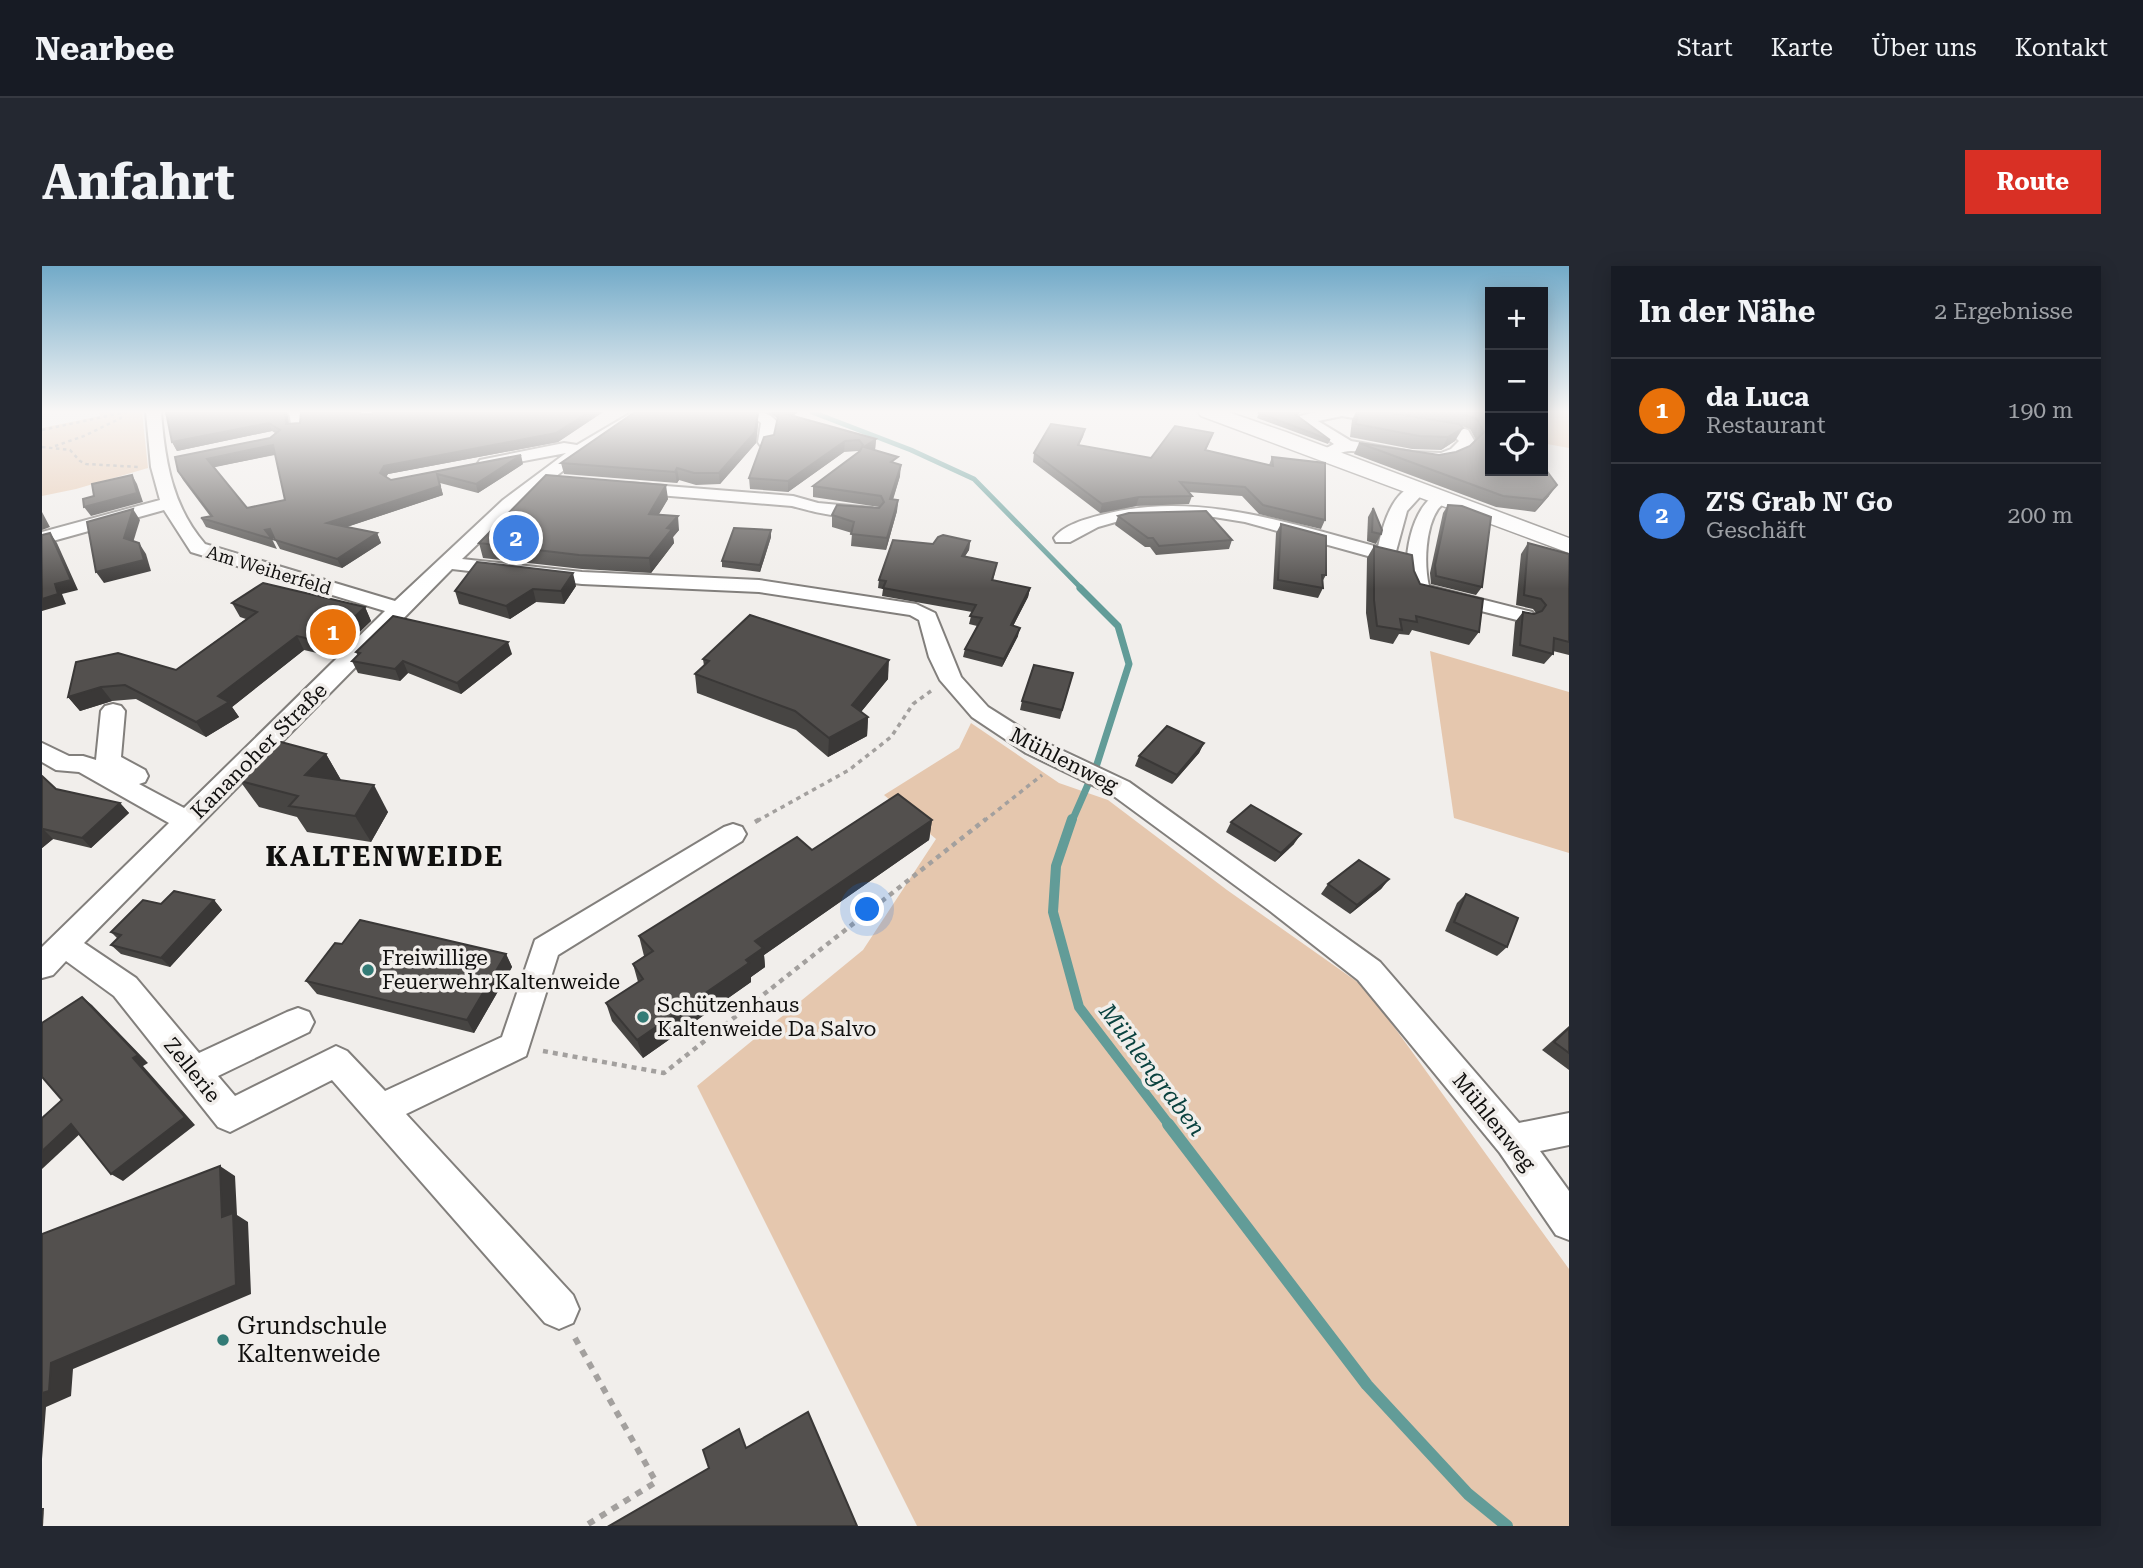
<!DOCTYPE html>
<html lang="de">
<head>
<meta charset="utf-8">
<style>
	:root { --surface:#171b24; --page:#242831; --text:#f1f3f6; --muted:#9ea1a6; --line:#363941; --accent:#d93025 }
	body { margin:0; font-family:"Roboto Serif",serif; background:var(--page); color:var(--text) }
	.controls { position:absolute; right:21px; top:21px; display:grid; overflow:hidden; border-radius:0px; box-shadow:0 4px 18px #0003 }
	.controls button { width:63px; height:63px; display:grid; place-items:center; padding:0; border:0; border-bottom:2px solid var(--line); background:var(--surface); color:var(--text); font:35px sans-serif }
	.you { position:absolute; left:826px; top:644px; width:24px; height:24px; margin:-18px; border:5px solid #fff; border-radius:50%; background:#1a73e8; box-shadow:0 0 0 10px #1a73e833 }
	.badge { display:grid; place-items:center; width:46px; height:46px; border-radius:50%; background:var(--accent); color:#fff; font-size:23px; font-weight:700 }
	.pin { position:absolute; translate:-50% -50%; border:4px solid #fff; box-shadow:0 2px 7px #0006 }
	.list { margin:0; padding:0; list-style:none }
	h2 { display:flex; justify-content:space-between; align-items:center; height:91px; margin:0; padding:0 28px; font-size:30px }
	h2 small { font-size:23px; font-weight:400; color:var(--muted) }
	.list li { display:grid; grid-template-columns:46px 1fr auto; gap:21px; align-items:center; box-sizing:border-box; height:105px; padding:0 28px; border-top:2px solid var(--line) }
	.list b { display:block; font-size:26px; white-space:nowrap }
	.list p { margin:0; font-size:23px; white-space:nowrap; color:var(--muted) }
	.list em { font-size:23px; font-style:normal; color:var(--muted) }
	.icon { flex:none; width:38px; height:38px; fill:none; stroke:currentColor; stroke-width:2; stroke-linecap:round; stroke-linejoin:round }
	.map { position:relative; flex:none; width:1527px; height:1260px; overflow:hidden; border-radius:0px }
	header { display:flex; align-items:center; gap:42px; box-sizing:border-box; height:98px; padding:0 35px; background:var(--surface); border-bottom:2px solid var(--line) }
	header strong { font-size:33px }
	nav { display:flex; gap:38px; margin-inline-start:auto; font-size:24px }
	.intro { display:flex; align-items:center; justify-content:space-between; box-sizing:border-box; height:168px; padding:0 42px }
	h1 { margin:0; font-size:49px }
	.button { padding:18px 32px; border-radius:0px; background:var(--accent); color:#fff; font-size:24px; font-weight:700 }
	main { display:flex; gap:42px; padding:0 42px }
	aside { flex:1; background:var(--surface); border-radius:0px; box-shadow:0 4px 18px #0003 }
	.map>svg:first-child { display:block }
</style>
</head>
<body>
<header>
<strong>Nearbee</strong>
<nav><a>Start</a><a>Karte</a><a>Über uns</a><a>Kontakt</a></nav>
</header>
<div class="intro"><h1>Anfahrt</h1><a class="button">Route</a></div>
<main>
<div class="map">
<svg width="1527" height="1260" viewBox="0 0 1527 1260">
	<rect width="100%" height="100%" fill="#f1eeeb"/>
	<g fill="#e5c7ae">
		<path d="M57,146H100L106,202L34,223L0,230V162L58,150Z"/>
		<path d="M1501,146H1527V182L1505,178L1501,162Z"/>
		<path d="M1388,385L1527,426V587L1412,552Z"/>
		<path d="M929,457L1017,517L1066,534L1185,624L1324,722L1527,1003V1260H875L655,820L821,684L894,573L842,529L917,482Z"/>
	</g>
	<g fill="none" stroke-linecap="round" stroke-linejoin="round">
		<path stroke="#629c98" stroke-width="5" d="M770,146L869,184L932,213L1040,323"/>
		<path stroke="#629c98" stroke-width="7" d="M1030,555L1055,498L1087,398L1076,360L1038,322"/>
		<path stroke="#629c98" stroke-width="10" d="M1030,553L1014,600L1011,646L1037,741L1128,860"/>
		<path stroke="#629c98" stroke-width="12" d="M1126,858L1325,1119L1426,1228L1465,1260"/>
		<g stroke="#827f7c" stroke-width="4">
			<g id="minor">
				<path d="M104,146H119C123,195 130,240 163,278L353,335L461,234L524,187L444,202L438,200L436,197L438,194L522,177L535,179L591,146H609L544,187L473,242L420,293L540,306L717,314L874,338L893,347L919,411L946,441L1000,475L1087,516L1338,696L1477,857L1527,847V879L1498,885L1527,925V974L1514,969L1458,887L1316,714L1228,645L1069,528L984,487L930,451L898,414L887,391L877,354L868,349L717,326L540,318L410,303L42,677L94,712L157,787L245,746L256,742L267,746L272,756L267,766L176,810L193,830L294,780L305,785L343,825L460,771L493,674L682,561L691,558L700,561L704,568L700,575L516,689L484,790L364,848L531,1029L537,1043L531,1057L517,1063L503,1057L290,814L188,866L176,861L72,730L24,695L11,709L0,712V681L127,557L37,506L14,504L0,496V477L27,490H41L54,494L59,445L63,440L71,438L79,440L83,445L79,491L103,504L106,510L103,516L97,518L142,542L343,345L149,286L122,244L0,278V266L118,234L109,201Z"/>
				<path d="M247,146H262L260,164H250Z"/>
				<path d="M706,146C718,146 727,146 735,156L730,179H718L716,176L719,157Z"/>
				<path d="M1274,146H1330L1413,160L1426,164L1433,176C1402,217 1350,185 1309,185C1300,185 1292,190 1283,192L1275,187L1292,178L1255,153L1258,150ZM1300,150L1411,169L1417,175L1409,183L1399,187L1370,186L1309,175L1276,155Z"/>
				<path d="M586,217L751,230L776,237L830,242L839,247C827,260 767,245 750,240L580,226L577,222Z"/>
				<path d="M1376,218L1385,223L1365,245L1353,289L1344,295L1203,256L1172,251L1084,253L1056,261L1028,276H1014L1012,272C1021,259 1044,253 1059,249C1153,224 1246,257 1336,281C1341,259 1350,224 1376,218Z"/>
				<path d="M1399,227L1408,232C1404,236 1399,239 1396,243C1383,262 1382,299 1387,320L1490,346L1493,350L1490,354L1483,356L1371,328C1356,305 1369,234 1399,227Z"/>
			</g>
		</g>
		<g stroke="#827f7c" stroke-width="3">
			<path id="major" d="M1156,146H1186L1244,166L1527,272V287L1159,150Z"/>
		</g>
		<g stroke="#a3a09e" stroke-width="2.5" stroke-dasharray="3.5 3.5" stroke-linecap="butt">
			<path d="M0,164L84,146"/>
			<path d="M13,180L42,170L79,152L77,148"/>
			<path d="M0,181L28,184L38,195L44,198L97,201"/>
		</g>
		<g stroke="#a3a09e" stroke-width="3.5" stroke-dasharray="4.5 4.5" stroke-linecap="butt">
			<path d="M715,555L807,504L849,471L871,438L889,425"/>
			<path d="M942,555L1000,509"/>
		</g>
		<g stroke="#a3a09e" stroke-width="4.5" stroke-dasharray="5 5" stroke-linecap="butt">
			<path d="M713,556L718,553"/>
			<path d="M501,785L622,807L944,553"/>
		</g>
		<path stroke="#a3a09e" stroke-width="6" stroke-dasharray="7 7" stroke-linecap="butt" d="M533,1072L614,1216L543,1260"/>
		<use href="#minor" fill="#fff" fill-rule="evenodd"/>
		<use href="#major" fill="#fff" fill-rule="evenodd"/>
	</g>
	<g fill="#474543" fill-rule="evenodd">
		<path d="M245,146L247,158L258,157L259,146H319L318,148H330L331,146H561L516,176L346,208L344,211L349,214L481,198L436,227L398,217L401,229L305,261L335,267L339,277L300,302L238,283L232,272L230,273L235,283L164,261L159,252L168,250L141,214L136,205L228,172L233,167L230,165L135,185L130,176ZM233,189L243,234L205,242L171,201Z"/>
		<path d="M725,146H756L751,150L834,173L833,184L855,198L858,210L851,234H856L855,245L844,284L809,280L810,267L790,261V249L837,241L771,231V220L817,186L816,185L802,186L746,226L708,223L707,212L732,169L736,154L734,151Z"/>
		<path d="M1314,146H1343L1414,157L1347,146H1448L1507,230L1493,246L1454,241L1312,188L1317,177L1397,189L1414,186L1428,180L1434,174L1428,163L1417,159L1413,175L1399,184L1370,183L1308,171L1310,154Z"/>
		<path d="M716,147V158L714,177L678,218L654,219L637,214L635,217L522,208L519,197Z"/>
		<path d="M1217,147H1257L1255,150L1288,174L1286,178L1215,152Z"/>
		<path d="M1043,163L1041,171L1037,179L1109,192L1168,175L1164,184L1227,199L1230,191L1283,254L1279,263L1217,248L1200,230L1146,226L1150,230L1147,238L1094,240L1058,247L991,196L992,187Z"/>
		<path d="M626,233L616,249L637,264L631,271L632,277L609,307L540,303L441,292L437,277Z"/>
		<path d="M1406,239L1440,321L1434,329L1389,318L1388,307L1401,247Z"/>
		<path d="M1331,242L1339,268L1334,278L1325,275L1326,251Z"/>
		<path d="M1076,250L1190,274L1187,283L1114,289L1108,281H1103L1073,259Z"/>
		<path d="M1239,258L1284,309L1280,316L1281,322L1276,332L1231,323L1234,267Z"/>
		<path d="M729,264V271L718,306L680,301V295Z"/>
		<path d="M928,275L927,284L923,290L953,306L951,314L988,322L986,331L971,360L976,370L960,401L921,391L923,383L935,360L927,358L930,346L840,330L841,323L836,322L837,314Z"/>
		<path d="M1486,277L1527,288V389L1511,385V388L1502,398L1470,390L1473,356L1481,346L1492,348L1494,347L1491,343L1474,339L1479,288Z"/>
		<path d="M1332,280L1372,305L1378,318L1437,366L1427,379L1370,364L1367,369L1357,368L1351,378L1328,373L1324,347L1325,292Z"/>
		<path d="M534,320L522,338L494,336L468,353L417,338L413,325Z"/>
		<path d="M190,337L323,341L329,355L292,391L262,384L190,441L197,451L164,471L94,433L70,435L38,445L26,431L34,396L134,404L204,353L198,351Z"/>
		<path d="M314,386L470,388L419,428L366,407L358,415L316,407L310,395L316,390Z"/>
		<path d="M661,393L846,413L819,446L826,451L825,470L786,491L754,464L655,427L653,408L662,400Z"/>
		<path d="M1031,407L1018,453L978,444L980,435Z"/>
		<path d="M1162,477L1157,487L1130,518L1093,500L1097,490Z"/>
		<path d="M284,488L299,514L346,546L329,576L265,566L255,551L217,541L198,515L213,501Z"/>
		<path d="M0,510L14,523L78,537L87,547L49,582L11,573L0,582Z"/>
		<path d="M890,554L887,574L722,689L723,701L709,711V716L601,792L570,755L564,737L596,716L591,698L602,690L597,670L770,584Z"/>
		<path d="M1189,556L1252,578L1233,596L1184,566Z"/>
		<path d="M1347,613L1339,623L1308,648L1279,628L1286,618Z"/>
		<path d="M1424,628L1465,681L1455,690L1403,665L1415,637Z"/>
		<path d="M172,634L180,644L128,701L79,688L69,679L76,673L69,666L119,638Z"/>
		<path d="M300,678L464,688L470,701L432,767L275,728L264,715Z"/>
		<path d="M1527,760V804L1500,784Z"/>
	</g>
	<g fill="#3a3837">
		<path d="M243,146H245L248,166L244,158Z"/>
		<path d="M547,146H561L516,176L346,208L341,216L338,207L342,200Z"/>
		<path d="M740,146H756L740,157Z"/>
		<path d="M716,147V158L714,177L678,218L677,207Z"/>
		<path d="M227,157L230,165L135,185L130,176Z"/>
		<path d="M1421,162L1413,175L1399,184L1406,171Z"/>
		<path d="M834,173L833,184L822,181Z"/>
		<path d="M803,175L802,186L746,226V215Z"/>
		<path d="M231,179L235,188L169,202L165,193Z"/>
		<path d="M479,189L481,198L436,227L434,218Z"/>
		<path d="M859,199L858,210L847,245L848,233Z"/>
		<path d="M635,202L637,214L635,217L633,206Z"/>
		<path d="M395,208L401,229L289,266L285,257Z"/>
		<path d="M90,209L95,218L101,236L49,250L42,241Z"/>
		<path d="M624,219L626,233L609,262L607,248Z"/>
		<path d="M1515,219L1507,230L1493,246L1501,234Z"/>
		<path d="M1097,231L1094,240L1058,247L1060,238Z"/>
		<path d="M856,234L855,245L844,284L845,272Z"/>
		<path d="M91,243L98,254L89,283L82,272Z"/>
		<path d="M0,246L8,261L0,264Z"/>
		<path d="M636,250L637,264L631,271L632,277L609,307L607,292L625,262Z"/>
		<path d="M228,263L233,272L229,273L223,264Z"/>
		<path d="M729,264V271L718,306V299Z"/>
		<path d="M8,267L15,277L36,324L20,328L24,338L0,345V333L13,318Z"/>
		<path d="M335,267L339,277L300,302L295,293Z"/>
		<path d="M928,275L927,284L918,298L920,290Z"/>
		<path d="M97,277L104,288L109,305L62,317L54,306Z"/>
		<path d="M531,307L534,320L522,338L519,325Z"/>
		<path d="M988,322L986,331L967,368L969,359Z"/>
		<path d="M491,323L494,336L468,353L464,340Z"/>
		<path d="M323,341L329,355L292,391L285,377Z"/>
		<path d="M978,362L976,370L960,401L962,393Z"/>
		<path d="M255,370L262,384L190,441L197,451L164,471L154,456L176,430Z"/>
		<path d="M466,376L470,388L419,428L415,417Z"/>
		<path d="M847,394L846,413L809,458L810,439Z"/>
		<path d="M361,395L366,407L358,415L353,403Z"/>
		<path d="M59,421L70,435L38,445L26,431Z"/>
		<path d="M826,451L825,470L786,491L787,472Z"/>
		<path d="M1162,477L1157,487L1130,518L1135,509Z"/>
		<path d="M284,488L299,514L263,509Z"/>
		<path d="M332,519L346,546L329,576L313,550Z"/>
		<path d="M78,537L87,547L49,582L40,572Z"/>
		<path d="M890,554L887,574L722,689L723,701L709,711V716L601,792L595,774L704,694L713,675Z"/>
		<path d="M1,563L11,573L0,582V565Z"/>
		<path d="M1259,568L1252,578L1233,596L1239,587Z"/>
		<path d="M1347,613L1339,623L1308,648L1315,639Z"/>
		<path d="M172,634L180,644L128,701L119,692Z"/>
		<path d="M464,688L470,701L432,767L425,754Z"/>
		<path d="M40,731L50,739L106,797L101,800L153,859L81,915L69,908L91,792Z"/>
		<path d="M29,858L41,865L0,903V885Z"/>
		<path d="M178,900L193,910L195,949L206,956L209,1028L31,1103L29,1130L4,1141L0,1193V1127L9,1097L180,951Z"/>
		<path d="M0,1242H2L1,1260H0Z"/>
	</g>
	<g fill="#53504e" stroke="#3a3837" stroke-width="2" fill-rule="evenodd">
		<path d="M124,146H243L244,158L258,157L259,146H318V148H330L331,146H547L514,167L342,200L338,207L349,214L479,189L434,218L395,208L398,220L285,257L335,267L295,293L233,274L228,263L223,264L230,273L159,252L170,250L136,205L133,191L228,172L238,164L227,157L130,176ZM231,179L243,234L205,242L165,193Z"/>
		<path d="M593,146H714L716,147L713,166L677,207H652L635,202L633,206L519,197Z"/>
		<path d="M737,146L834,173L822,181L856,191L849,196L859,199L848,233L856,234L845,272L809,268L812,256L790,249L795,239L837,242L842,236L839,230L771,220L818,185L821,179L817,174L803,175L746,215L707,212L722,171L732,169Z"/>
		<path d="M1219,146H1257L1254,149L1288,174L1217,147Z"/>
		<path d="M1316,146H1343L1417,158L1421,162L1406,171L1377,170L1314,158Z"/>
		<path d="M1414,146H1448V205H1501V200L1515,219L1501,234L1461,230L1317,177L1397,189L1414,186L1428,180L1442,166L1434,152Z"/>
		<path d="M1009,158L1043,163L1036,179L1109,192L1133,160L1171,167L1163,184L1231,200L1230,191L1283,197V254L1221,239L1203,221L1138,216L1150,230L1097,231L1060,238L992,187Z"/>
		<path d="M90,209L95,227L42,241L41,233L52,230L50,218Z"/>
		<path d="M504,209L624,219L607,248L636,250L625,262L630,263L607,292L537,289L437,277Z"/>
		<path d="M1406,239L1420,240L1449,251L1440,321L1394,310L1393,299Z"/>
		<path d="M1331,242L1340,264L1339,268L1330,266Z"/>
		<path d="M91,243L82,272L97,277L102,294L54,306L45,256Z"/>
		<path d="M1164,245L1190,274L1117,280L1111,272H1106L1076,250L1087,247Z"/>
		<path d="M1239,258L1284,270V309H1280L1281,322L1236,314Z"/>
		<path d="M692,262L729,264L718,299L680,295Z"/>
		<path d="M8,267L29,314L13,318L16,328L0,333V269Z"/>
		<path d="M901,269L928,275L920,290L955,297L950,314L988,322L969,359L978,362L962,393L923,383L940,352L928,350L934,339L841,322L844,315L837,314L851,274L891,278L896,271Z"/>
		<path d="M1486,277L1527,288V376L1512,372L1511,388L1478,379L1481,346L1492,348L1500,345L1504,339L1499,333L1482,329Z"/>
		<path d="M1332,280L1370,289L1372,305L1378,318L1441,333L1437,366L1374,350L1375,356L1358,353L1360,364L1335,360L1332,334Z"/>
		<path d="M435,296L531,307L519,325L491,323L464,340L413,325Z"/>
		<path d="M221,317L323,341L285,377L255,370L176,430L187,436L154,456L83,419L59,421L26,431L34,396L76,387L134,404L215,346L190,337Z"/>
		<path d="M708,349L847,394L810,439L826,451L787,472L753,445L653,408L667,395L661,393Z"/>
		<path d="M351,350L466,376L415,417L361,395L353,403L310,395L318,387L314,386Z"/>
		<path d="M992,399L1031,407L1020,444L980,435Z"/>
		<path d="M1125,460L1162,477L1135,509L1097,490Z"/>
		<path d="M239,476L284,488L263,509L332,519L313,550L247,540L256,530L198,515L206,507L208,500L213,501Z"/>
		<path d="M0,510L14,523L78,537L40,572L1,563L0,565Z"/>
		<path d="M856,528L890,554L713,675L721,682L704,694L707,697L595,774L564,737L601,713L591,698L611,685L597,670L755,571L770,584Z"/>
		<path d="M1209,539L1259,568L1239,587L1189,556Z"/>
		<path d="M1317,594L1347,613L1315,639L1286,618Z"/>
		<path d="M132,625L172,634L119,692L69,679L79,669L69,666L101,634L119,638Z"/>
		<path d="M1424,628L1476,652L1465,681L1412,656Z"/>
		<path d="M318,654L464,688L425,754L264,715L293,677L300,678Z"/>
		<path d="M40,731L96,789L91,792L143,851L69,908L29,858L0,885V852L20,834L0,811V757Z"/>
		<path d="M1527,762V787L1512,776Z"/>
		<path d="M178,900L180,951L191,947L194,1019L9,1097L7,1125L0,1127V968Z"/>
		<path d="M766,1146L815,1260H567L667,1202L661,1184L697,1163L704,1182Z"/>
	</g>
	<linearGradient id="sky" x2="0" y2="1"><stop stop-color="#72aac8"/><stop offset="0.45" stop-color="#f9f7f6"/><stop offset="1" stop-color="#f9f7f6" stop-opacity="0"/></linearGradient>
	<rect width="1527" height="323" fill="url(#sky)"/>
	<g fill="#337b76" stroke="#f1eeeb" stroke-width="2.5">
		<circle cx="326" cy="704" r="7"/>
		<circle cx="601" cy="751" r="7"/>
		<circle cx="181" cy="1074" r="7"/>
	</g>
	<g text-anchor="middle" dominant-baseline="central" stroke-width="7" stroke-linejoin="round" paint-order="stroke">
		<g font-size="18" fill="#11100f" stroke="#f1eeeb">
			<text transform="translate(227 304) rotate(17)">Am Weiherfeld</text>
		</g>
		<g font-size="21" fill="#11100f" stroke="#f1eeeb">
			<text transform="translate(217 485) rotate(-45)">Kananoher Straße</text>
			<text transform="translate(1022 494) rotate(27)">Mühlenweg</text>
			<text transform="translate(150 804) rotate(51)">Zellerie</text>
			<text transform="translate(1452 856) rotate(51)">Mühlenweg</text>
		</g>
		<g font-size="21" fill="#11100f" stroke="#f1eeeb" text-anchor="start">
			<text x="340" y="692">Freiwillige<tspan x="340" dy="24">Feuerwehr Kaltenweide</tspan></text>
			<text x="615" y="739">Schützenhaus<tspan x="615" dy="24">Kaltenweide Da Salvo</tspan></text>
		</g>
		<g font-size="23" font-style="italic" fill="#0a423f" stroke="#f1eeeb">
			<text transform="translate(1110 804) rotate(53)">Mühlengraben</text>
		</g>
		<g font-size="24" fill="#11100f" stroke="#f1eeeb" text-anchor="start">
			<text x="195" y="1060">Grundschule<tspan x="195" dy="28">Kaltenweide</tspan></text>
		</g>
		<g font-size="28" font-weight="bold" letter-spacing="2" fill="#11100f" stroke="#f1eeeb">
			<text x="343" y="590">KALTENWEIDE</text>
		</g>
	</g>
</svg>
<div class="controls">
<button>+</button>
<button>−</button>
<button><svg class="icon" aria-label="locate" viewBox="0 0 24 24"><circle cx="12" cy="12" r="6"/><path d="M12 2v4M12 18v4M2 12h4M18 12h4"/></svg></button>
</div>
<div class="you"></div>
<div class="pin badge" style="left:291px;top:366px;background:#e8710a">1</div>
<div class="pin badge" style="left:474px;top:272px;background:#3f7fe0">2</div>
</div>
<aside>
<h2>In der Nähe<small>2 Ergebnisse</small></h2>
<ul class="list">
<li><span class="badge" style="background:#e8710a">1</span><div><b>da Luca</b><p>Restaurant</p></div><em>190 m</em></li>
<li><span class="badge" style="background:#3f7fe0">2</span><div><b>Z'S Grab N' Go</b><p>Geschäft</p></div><em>200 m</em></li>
</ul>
</aside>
</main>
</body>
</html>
